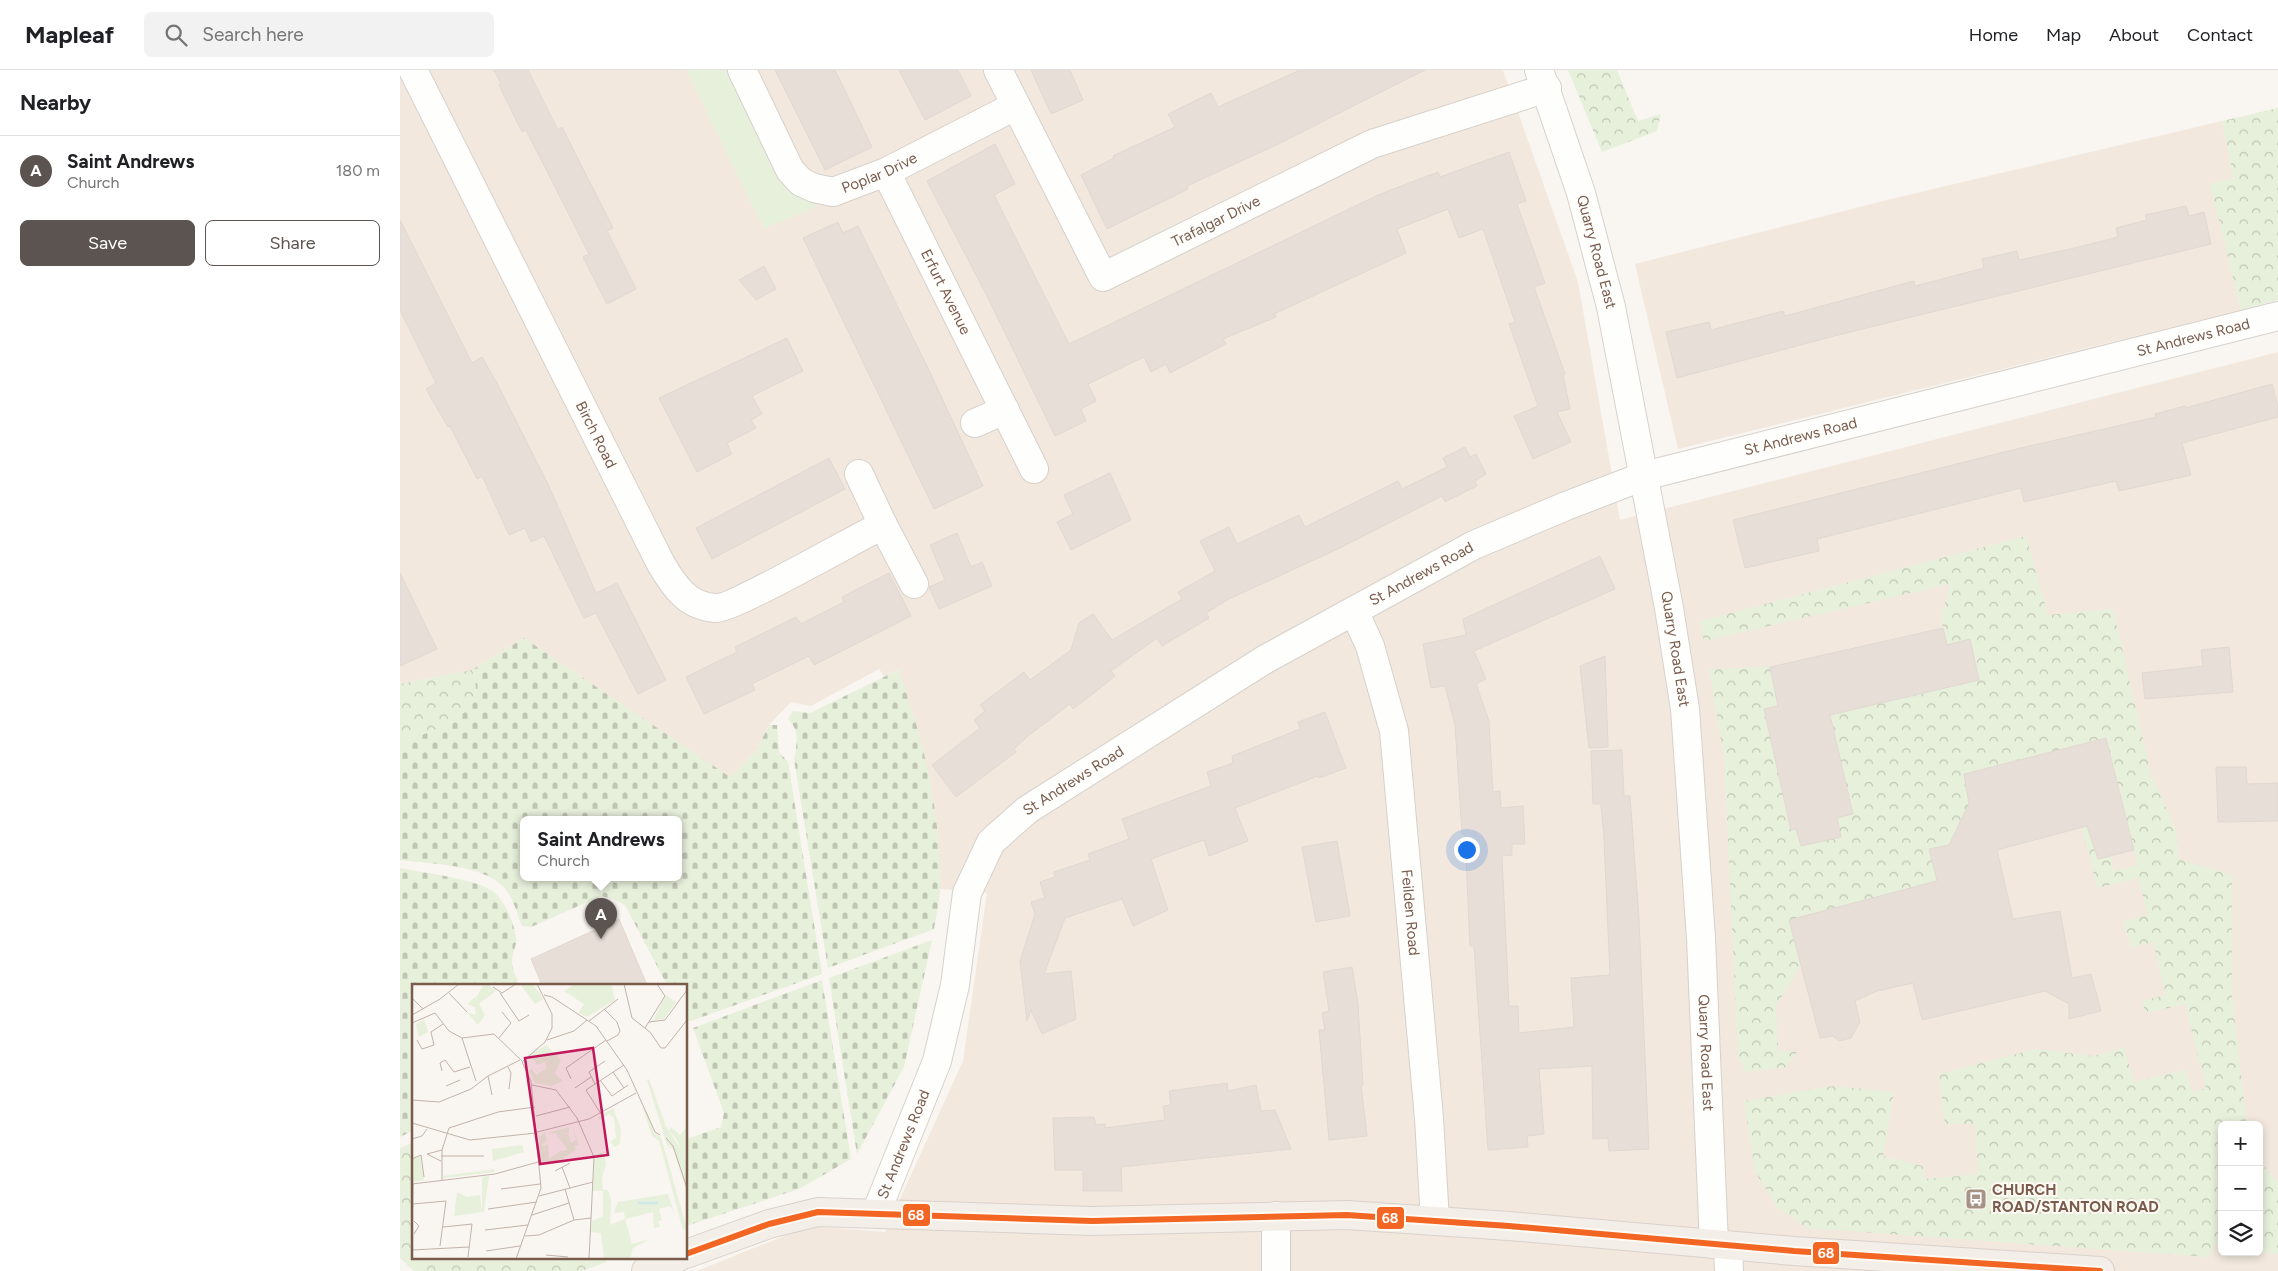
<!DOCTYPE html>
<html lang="en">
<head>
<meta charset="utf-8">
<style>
	:root { --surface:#fff; --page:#f2f2f2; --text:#202124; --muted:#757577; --line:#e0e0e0; --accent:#5c5450 }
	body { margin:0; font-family:Figtree,sans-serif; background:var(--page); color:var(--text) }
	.controls { position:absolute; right:15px; bottom:15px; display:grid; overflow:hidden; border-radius:8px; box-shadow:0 2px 8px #0003 }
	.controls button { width:45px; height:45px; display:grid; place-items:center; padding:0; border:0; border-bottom:1px solid var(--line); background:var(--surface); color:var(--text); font:25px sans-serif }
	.you { position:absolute; left:1066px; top:779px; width:18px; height:18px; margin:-12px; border:4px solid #fff; border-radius:50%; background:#1a73e8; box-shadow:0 0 0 8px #1a73e833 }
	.badge { display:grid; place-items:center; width:32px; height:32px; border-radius:50%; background:var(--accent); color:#fff; font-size:16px; font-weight:700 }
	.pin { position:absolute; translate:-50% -41px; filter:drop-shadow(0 1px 2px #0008) }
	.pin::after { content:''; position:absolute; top:26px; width:18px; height:15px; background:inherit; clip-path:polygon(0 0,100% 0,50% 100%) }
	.popup { position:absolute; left:120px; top:746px; width:162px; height:65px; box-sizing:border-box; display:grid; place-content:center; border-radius:8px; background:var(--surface); filter:drop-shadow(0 1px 4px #0005); font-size:16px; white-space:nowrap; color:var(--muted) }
	.popup b { font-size:19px; color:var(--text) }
	.popup::after { content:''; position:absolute; left:50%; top:100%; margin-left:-10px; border:10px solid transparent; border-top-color:var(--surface) }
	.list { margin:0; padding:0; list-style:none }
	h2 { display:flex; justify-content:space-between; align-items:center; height:65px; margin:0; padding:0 20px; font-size:21px }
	h2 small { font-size:16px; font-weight:400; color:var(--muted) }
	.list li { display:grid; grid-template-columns:32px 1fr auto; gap:15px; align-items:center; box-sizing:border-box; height:70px; padding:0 20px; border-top:1px solid var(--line) }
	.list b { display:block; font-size:19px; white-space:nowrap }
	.list p { margin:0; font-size:16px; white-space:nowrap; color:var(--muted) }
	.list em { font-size:16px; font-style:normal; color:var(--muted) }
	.actions { display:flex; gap:10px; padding:15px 20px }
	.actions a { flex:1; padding:11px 0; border:1px solid var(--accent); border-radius:8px; text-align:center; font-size:18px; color:var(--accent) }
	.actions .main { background:var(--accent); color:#fff }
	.icon { flex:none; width:28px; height:28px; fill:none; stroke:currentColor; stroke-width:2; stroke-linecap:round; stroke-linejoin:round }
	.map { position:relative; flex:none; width:1878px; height:1201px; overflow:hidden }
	header { display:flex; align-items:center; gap:30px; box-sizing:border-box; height:70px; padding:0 25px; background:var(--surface); border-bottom:1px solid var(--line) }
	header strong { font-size:24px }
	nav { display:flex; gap:28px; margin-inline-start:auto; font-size:18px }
	.search { width:350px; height:45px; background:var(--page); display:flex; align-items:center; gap:12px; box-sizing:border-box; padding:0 18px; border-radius:8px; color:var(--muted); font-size:19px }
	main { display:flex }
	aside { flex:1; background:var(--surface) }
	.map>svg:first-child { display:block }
</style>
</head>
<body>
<header>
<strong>Mapleaf</strong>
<div class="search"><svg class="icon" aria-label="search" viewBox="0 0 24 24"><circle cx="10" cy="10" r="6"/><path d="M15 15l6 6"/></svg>Search here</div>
<nav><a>Home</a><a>Map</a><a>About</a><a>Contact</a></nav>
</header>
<main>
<aside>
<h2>Nearby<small></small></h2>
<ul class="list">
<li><span class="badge">A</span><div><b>Saint Andrews</b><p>Church</p></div><em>180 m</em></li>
</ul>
<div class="actions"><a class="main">Save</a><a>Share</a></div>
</aside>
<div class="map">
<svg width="1878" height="1201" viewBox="0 0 1878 1201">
	<defs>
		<pattern id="forest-crowns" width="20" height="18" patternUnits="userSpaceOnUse" patternTransform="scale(1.25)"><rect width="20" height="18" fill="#e7f0db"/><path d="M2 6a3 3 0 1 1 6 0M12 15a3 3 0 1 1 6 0" fill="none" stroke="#c0c6b4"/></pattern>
		<pattern id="cemetery-stones" width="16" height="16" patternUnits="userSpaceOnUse" patternTransform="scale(1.25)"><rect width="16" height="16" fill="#e7f0db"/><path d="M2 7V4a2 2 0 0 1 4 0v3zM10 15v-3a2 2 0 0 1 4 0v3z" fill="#c0c6b4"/></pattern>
	</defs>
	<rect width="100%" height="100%" fill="#f9f5f0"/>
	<g fill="#f2e8de" fill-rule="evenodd">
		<path d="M0,0H1103L1178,212L1220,450L1878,282V1201H297L409,1156L485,1162L563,991L587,823L540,819L531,719L498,600L484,606L479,599L411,636L391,632L369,655L356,681L330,708L124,568L72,600L0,614ZM1822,1055H1859V1182H1822Z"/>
		<path d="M1822,51L1834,108L1811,114L1841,240L1278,379L1235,194L1495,128Z"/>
	</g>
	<g fill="url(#forest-crowns)">
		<path d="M1168,0H1217L1238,51L1261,44L1257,61L1202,82Z"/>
		<path d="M1878,38V230L1841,240L1810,114L1834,108L1822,51Z"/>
		<path d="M1626,466L1648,545L1713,539L1751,704L1776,761L1779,789L1832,805V927L1847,1055H1822V1174L1817,1173L1808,1187L1407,1158L1377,1137L1355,1102L1344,1031L1433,1016L1494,1022L1483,1086L1523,1096L1526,1109L1578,1104L1575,1054H1545L1539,1004L1636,979L1693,986L1724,978L1734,1012L1785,1000L1792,1023L1806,1018L1785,934L1746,943L1742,931L1766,925L1753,872L1731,878L1723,851L1748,845L1738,808L1697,818L1682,757L1687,756L1698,789L1712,786L1713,801L1738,795L1706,668L1564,704L1569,734L1549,775L1529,779L1537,811L1389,850L1401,896L1376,936L1378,981L1397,982L1387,997L1346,1002L1338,986L1324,688L1309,599L1370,597L1375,621L1405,630L1364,640L1391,760L1396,759L1401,776L1441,767L1437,748L1453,744L1429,638L1445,641L1579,610L1570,570L1547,575L1541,549L1550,514L1304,571L1300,551Z"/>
		<path d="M72,600C91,647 33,659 0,674V614Z"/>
		<path d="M14,1072V1187H205L206,1192L182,1201H14L0,1188V1078Z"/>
		<path d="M1859,1085L1864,1096L1878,1113V1184L1859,1182Z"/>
	</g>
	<g fill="url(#cemetery-stones)" fill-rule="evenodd">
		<path d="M124,568L330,707L356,681L369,655H377L379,682L388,692L422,904L291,951L286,950V915H267L225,835L213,829L201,826L131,857L122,856C118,846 115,834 109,824C92,794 31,794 0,790V674C33,659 91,647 72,600ZM278,750V808H124V750Z"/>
		<path d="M498,600C524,668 541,744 540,818C540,831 536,846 534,859L428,898L394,689C397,675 400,660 388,649L393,641L410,643Z"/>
		<path d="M0,798C20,802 81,810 94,822C104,831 113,850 115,863C118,873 114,879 112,889C111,898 116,906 119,915H14V1060L0,1067Z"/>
		<path d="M532,870L504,997L457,1084L429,908Z"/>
		<path d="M422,910L451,1089L399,1119L286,1156V1069L321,1057L324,1043L293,958Z"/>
	</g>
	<path fill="#e7f0db" d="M286,0H331L389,118L418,136L364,159Z"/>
	<g fill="#e6ded7" stroke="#e2d8d2">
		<path d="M94,0H128L158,60L162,57L213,158L207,161L236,219L207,234L183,187L189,184L126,60L122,62L99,15L101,14Z"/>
		<path d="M375,0H435L472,77L425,100Z"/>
		<path d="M499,0H558L571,26L525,50Z"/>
		<path d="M631,0H670L683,30L651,44Z"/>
		<path d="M900,0H1025L872,77L787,116L788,119L707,159L681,105L714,88L713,86L775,57L768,44L811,23L818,37Z"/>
		<path d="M595,74L615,114L594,125L669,274L978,125L1038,102L1040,107L1109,82L1126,131L1117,134L1145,213L1134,217L1165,304L1163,305L1170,339L1157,342L1171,372L1133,389L1114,346L1138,336L1109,254L1115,252L1083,159L1059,168L1048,139L997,159L1006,183L874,244L876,247L823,269L826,274L770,303L766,294L751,302L744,287L688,314L696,331L681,339L686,351L655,366L587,226L527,111Z"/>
		<path d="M1786,136L1789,146L1804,142L1811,174L1442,264L1277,308L1266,262L1309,252L1311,260L1383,241L1385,246L1514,211L1515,216L1584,198L1582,189L1617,181L1619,190L1670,179L1718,167L1716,158L1747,150L1745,145Z"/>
		<path d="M0,150L72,293L82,287L98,315L148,414L196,523L217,513L266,610L238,624L196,543L184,548L144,466L131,472L125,458L109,465L82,406L77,409L50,356L48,357L26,319L36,313L0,240Z"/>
		<path d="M438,152L443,163L458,156L526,294L583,416L534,439L403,168Z"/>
		<path d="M364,196L376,219L356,230L339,210Z"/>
		<path d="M387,268L403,301L352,326L362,344L351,350L356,358L327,373L332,384L297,402L259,328Z"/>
		<path d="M1872,314L1878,337V347L1782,373L1791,405L1719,421L1716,411L1624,432L1621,418L1417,469L1419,481L1345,498L1333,450L1612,380L1756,347L1755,344L1785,336V338Z"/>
		<path d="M1065,377L1070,387L1076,384L1086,404L1075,411L1077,416L1045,432L1042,426L940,478L829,529L806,543L809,548L762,576L757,568L711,601L715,606L694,623L673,639L670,634L628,666L614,679L616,682L556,727L532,695L580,658L574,650L585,641L580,635L624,602L630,610L671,580L679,553L693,544L712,570L782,529L778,522L815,501L800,471L829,457L837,474L899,445L905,457L998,411L1002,419L1047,397L1043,388Z"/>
		<path d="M429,388L445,419L312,489L296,458Z"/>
		<path d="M710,403L731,450L671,480L657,452L673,444L664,425Z"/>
		<path d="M557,463L571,497L582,492L592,516L539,539L529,517L545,510L530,475Z"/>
		<path d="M1200,486L1215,519L1074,581L1086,609L1076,614L1089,651L1093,722L1100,721L1101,738L1123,736L1125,774H1112V785L1102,786L1109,936H1118L1119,963L1174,957L1171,908L1210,905L1204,769L1201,734H1193L1191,681L1222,680L1224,726H1230L1239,849L1249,1079L1209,1081L1208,1068L1193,1069L1192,996L1139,999L1144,1064L1127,1066L1128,1077L1088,1080L1074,876H1070L1065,764H1062L1055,655L1045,616L1031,618L1023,574L1066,565L1063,549Z"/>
		<path d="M0,503L37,579L0,596Z"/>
		<path d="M489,503L511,546L414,595L409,586L352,614L355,620L304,644L286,607L337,582L335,577L396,547L401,554L444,532L442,527Z"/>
		<path d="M1543,558L1547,575L1570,569L1579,610L1430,645L1453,744L1437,748L1441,767L1401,776L1396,759L1391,760L1364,639L1378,636L1370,597Z"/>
		<path d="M1829,577L1833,622L1745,629L1742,603L1803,596L1801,580Z"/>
		<path d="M1205,586L1208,677L1189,678L1180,596Z"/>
		<path d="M925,642L946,698L919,708L918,706L835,738L848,771L809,786L804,770L751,789L768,840L733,856L722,829L665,848L644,904L671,901L676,949L642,964L631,940L627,951L620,891L635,844L631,832L645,828L640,812L655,807L654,802L690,790L688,784L729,769L722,749L811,716L807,702L833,693L832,686L900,659L898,652Z"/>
		<path d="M1706,668L1734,780L1698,789L1687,756L1597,780L1613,849L1660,841L1672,908L1691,904L1701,941L1669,949V934L1645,921L1522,950L1513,913L1477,921L1455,931L1460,952L1451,968L1439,971L1433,966L1420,968L1389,850L1537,811L1529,779L1549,775L1569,734L1564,704Z"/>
		<path d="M1816,697H1846L1847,714L1878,713V751L1818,752Z"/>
		<path d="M937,771L950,846L916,852L902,777Z"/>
		<path d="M219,849L247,915H142L131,889Z"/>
		<path d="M952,897L958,934L963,1015H961L967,1066L929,1070L919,960H925L922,943L929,941L923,902Z"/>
		<path d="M827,1013L828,1021L856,1015L861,1041L875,1040L891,1079L721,1097L722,1121H683V1100H655L653,1048L694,1047L696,1055L705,1054V1058L765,1050L763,1036L771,1035L769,1021Z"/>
	</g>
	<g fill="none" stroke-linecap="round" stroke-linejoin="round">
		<g stroke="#d7d1cb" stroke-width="30">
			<g id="minor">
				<path id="s1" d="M13,0L261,494C274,516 287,536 315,538C331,540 458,467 483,455"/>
				<path id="s2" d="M342,0L390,100L401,112L414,118L433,122L486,102L615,36"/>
				<path id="s3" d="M598,0L703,207L972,74L1147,18"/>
				<path id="s4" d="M1139,0L1181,123L1211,237L1269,538L1285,639L1301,868L1314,1174"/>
				<path id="s5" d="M486,102L634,399"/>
				<path d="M575,353L605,340"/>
				<path d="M459,404L483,455L514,514"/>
				<path id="s6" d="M954,541L970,576L994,661L1029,1048L1035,1151"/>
				<path id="s7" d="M476,1143L537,991L555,915L567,823L591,772L627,740L864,590L1074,475L1166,436L1244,406L1878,246"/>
				<path d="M876,1146V1201"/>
				<path d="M1328,1176L1329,1201"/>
			</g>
		</g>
		<g stroke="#dad1cc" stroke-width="30">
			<g id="major">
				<path d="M286,1184L369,1154L418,1142L692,1151L947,1145L1109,1156L1394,1181L1700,1201"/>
				<path d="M246,1201L279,1187"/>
			</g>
		</g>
		<use href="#minor" stroke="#fefefd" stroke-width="28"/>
		<use href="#major" stroke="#f3eee8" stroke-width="28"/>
		<g stroke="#fffaf3" stroke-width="10">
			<path id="bus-1" d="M286,1184L369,1154L418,1142L692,1151L947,1145L1109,1156L1394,1181L1700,1201"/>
		</g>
		<use href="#bus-1" stroke="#f26522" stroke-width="6"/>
	</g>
	<defs>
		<g id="bus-square" transform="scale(1.125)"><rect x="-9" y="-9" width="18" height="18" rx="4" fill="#a69286" stroke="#fffaf3"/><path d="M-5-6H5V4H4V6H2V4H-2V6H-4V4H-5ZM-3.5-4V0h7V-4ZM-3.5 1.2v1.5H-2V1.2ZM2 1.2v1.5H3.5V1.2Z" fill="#fff"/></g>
	</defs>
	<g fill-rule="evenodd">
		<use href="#bus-square" x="1576" y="1129"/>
	</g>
	<g text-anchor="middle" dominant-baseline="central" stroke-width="4" stroke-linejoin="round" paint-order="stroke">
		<g font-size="15" fill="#7a5c4d" stroke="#fffaf3">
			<text stroke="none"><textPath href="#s2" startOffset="211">Poplar Drive</textPath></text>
			<text stroke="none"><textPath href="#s3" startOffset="358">Trafalgar Drive</textPath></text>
			<text stroke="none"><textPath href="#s4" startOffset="191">Quarry Road East</textPath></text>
			<text stroke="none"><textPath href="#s5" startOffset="134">Erfurt Avenue</textPath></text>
			<text stroke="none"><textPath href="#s7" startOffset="1709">St Andrews Road</textPath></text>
			<text stroke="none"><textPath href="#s1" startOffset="408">Birch Road</textPath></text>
			<text stroke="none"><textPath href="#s7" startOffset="1304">St Andrews Road</textPath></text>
			<text stroke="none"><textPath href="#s7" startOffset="899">St Andrews Road</textPath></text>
			<text stroke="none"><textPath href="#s4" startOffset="596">Quarry Road East</textPath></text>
			<text stroke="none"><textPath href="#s7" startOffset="494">St Andrews Road</textPath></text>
			<text stroke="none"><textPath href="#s6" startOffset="309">Feilden Road</textPath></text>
			<text stroke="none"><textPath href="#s4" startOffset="1001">Quarry Road East</textPath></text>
			<text stroke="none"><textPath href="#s7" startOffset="74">St Andrews Road</textPath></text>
		</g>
		<g font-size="15" font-weight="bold" fill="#7a5c4d" stroke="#fffaf3" text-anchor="start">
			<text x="1592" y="1120">CHURCH<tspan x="1592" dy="17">ROAD/STANTON ROAD</tspan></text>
		</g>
	</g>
	<g transform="translate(12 914)">
		<rect width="275" height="275" fill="#f9f5f0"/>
		<path d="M72,0H76L84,7L67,20L64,14ZM108,0H121L131,15L123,20ZM12,35L16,48L7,53L4,41ZM259,143L268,151L275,143V187L266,158L257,146ZM8,172L12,196L0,198V175ZM45,208L55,213L68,211L70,228L42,232ZM256,210L262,229L258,222L247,225L250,236L246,237L248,243L242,244L241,228L213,235L212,228L202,229L206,218Z" fill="#e7f0db"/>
		<path d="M254,11L264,18L252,35L241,36ZM237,95L254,142L269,166L275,186V209L261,165L255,161L235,96ZM201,124L209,145L208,160L203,163L198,158L204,154L202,134L197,130L188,136L186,133ZM231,124L236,129L242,149L249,153L275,245L271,246L247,157L240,152ZM160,142L167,160L163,162L164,166L150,175L128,181L127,152L133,149L135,157L130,160L131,163L136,160L137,175L148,167L156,166L144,150L135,149L157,143V149L148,150H156L159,159L164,156ZM192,168L194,181L190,193L191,206H196L199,216L198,241L213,235L220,260L238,255L221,264L218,275H192L189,249L179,248L180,237L191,232V207H181L182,171ZM82,185L83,188L32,194L31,192ZM77,192L72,228H70V193ZM229,216L248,219L203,224L207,220Z" fill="#e7f0db"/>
		<path d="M134,61L149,76L143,89L151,97L139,102L123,99L117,86L120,85L124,91L135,84L133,78L125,81L118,70Z" fill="#e7f0db"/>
		<path d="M163,0H199L203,16L175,33L167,29L172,20L152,7ZM110,161L112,168L81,177L80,165Z" fill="#e7f0db"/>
		<path d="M63,13L73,31L66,41L55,28L64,31L63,23L55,20Z" fill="#e7f0db"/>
		<path fill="none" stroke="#d0e8ea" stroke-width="2.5" d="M226,219H246"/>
		<path fill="none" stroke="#c2b3aa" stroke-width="1" d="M212,0L220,34L238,48L249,64H253L275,36M81,3L90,9L104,0M37,9L55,28M88,9L107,37L117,31M132,11L140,13L184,42L215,86L243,148L248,151M0,14L11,25M192,25L205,38L208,47L206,51L195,57M0,31L28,15L47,0M177,37L206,15M237,38L253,36L275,6M0,39L23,29L37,47L50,54L64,97M233,44L253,12L245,0M50,54L82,50L110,77M87,54L99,39L90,28M5,56L10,65L22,61L19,48L31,40M135,56L162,47L175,36M96,83L99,89L97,105M30,87L28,79L33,76L42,88L58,83M201,88L212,104M76,92L80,111M159,95L154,84L194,56M188,96L200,112L216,101M183,100L177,88L193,77M120,101L144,106L165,134L182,173L177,275M34,102L48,96M163,104L179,93M0,116L27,118L59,105L76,92L108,76M189,130L174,106L212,81M124,132L158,123M0,139L58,156L124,149M125,148L177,135L224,109M254,154L261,162L275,204M0,155L10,152L15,145M29,172H72M0,175L9,171L12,193M29,177L15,170L30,166M150,183L158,204M143,187L158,179M30,196V166L37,144L86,128L123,123M0,200L83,190L126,178M89,205L128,200M153,205L162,236M127,212L181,198M1,220L34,217L28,262M76,225L125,218M120,231L157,219M2,237L7,242L2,250M31,243L60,240L56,273M73,246L116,241M113,252L127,251L162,236L179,234M0,259L1,200M0,266L57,263M74,267L108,262M134,271L156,273M104,275L129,204L119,97L110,78L133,58L140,44V30L125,0"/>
		<path fill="#c2185b" fill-opacity="0.15" stroke="#c2185b" stroke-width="2.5" d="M181,64L196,171L128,180L113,74Z"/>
		<rect width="275" height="275" fill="none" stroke="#7a5c4d" stroke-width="2.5"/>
	</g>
	<g stroke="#fffaf3" stroke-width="2">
		<rect x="502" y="1133" width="29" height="24" rx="5" fill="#f26522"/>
		<rect x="976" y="1136" width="29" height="24" rx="5" fill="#f26522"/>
		<rect x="1412" y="1171" width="28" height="24" rx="5" fill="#f26522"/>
	</g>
	<g font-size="14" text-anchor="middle" font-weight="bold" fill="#fff">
		<text x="516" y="1150">68</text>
		<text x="990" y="1153">68</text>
		<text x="1426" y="1188">68</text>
	</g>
</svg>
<div class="controls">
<button>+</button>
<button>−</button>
<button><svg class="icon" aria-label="layers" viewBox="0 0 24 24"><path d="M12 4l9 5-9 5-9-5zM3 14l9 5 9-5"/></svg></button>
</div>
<div class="you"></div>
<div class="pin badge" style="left:201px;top:869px">A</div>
<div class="popup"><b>Saint Andrews</b>Church</div>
</div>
</main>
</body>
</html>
